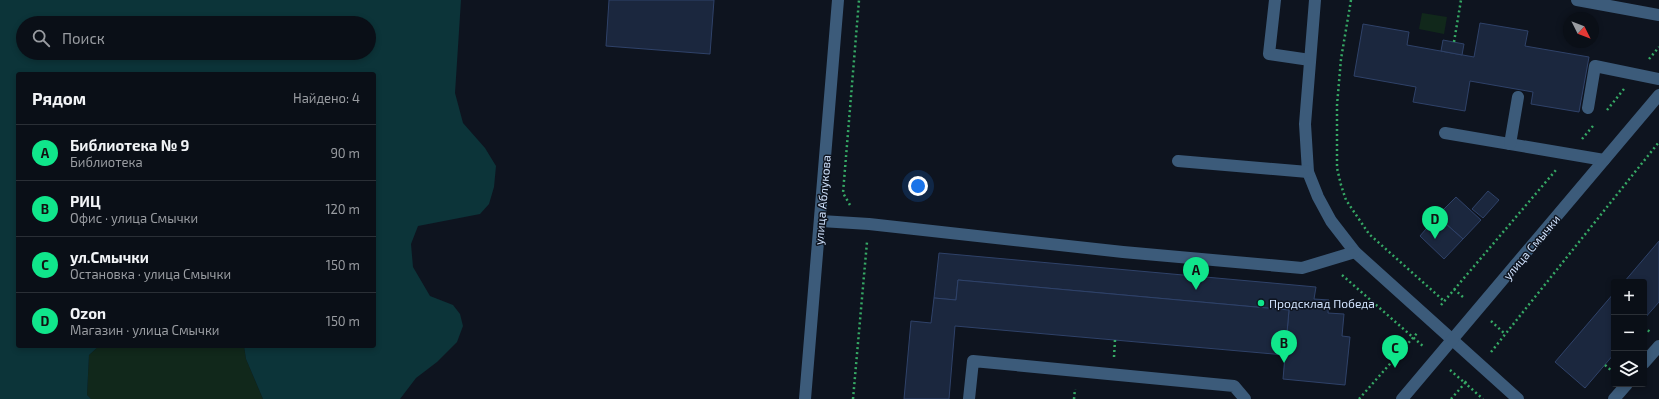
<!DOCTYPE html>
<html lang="ru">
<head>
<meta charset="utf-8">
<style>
	:root { --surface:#0a0f17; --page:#131820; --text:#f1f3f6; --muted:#999ca1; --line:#2a2f36; --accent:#10e68b }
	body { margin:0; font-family:"Exo 2",sans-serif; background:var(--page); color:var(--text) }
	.controls { position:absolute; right:12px; bottom:12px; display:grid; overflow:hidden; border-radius:4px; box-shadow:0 2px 6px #0003 }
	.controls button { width:36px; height:36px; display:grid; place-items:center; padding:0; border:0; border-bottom:1px solid var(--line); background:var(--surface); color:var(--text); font:20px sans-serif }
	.compass { position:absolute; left:1563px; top:12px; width:36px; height:36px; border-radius:50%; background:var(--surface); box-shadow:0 2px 6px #0003; rotate:132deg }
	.you { position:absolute; left:918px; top:186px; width:14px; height:14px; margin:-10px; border:3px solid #fff; border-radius:50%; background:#1a73e8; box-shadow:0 0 0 6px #1a73e833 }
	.badge { display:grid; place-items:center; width:26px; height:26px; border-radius:50%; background:var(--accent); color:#111; font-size:13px; font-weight:700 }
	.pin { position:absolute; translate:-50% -33px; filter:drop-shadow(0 1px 2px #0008) }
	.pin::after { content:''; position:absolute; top:21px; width:14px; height:12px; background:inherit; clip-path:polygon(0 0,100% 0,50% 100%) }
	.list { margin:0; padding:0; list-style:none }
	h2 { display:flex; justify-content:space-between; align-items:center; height:52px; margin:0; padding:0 16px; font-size:17px }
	h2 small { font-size:13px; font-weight:400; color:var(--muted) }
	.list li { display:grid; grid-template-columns:26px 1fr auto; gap:12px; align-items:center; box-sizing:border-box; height:56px; padding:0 16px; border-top:1px solid var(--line) }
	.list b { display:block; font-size:15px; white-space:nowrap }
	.list p { margin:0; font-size:13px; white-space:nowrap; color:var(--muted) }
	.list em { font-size:13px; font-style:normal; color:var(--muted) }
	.icon { flex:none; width:22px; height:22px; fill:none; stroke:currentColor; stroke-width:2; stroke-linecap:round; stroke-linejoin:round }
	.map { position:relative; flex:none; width:1659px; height:399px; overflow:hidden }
	.search { position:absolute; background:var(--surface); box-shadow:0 2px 6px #0003; left:16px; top:16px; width:360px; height:44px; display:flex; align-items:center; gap:10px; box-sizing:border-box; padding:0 14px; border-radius:22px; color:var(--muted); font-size:15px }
	.panel { position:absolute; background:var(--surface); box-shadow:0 2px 6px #0003; left:16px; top:72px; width:360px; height:276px; border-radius:4px }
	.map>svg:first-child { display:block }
</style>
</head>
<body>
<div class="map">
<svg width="1659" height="399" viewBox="0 0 1659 399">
	<rect width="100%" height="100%" fill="#0e141f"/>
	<g fill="#11281b">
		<path d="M1422,13L1447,17L1444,34L1419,29Z"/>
		<path d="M99,346H244L246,359L263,399H91L87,395L89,355Z"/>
	</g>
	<path fill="#0c3439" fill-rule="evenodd" d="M0,0H461L455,93L463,123L485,148L496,166L494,187L489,204L480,214L418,226L411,244L413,267L430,296L453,305L460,314L463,326L457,342L437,362L416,378L400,399H263L246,359L244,346H374V74H18V346H99L89,355L87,395L91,399H0ZM23,23H369V53H23Z"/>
	<g fill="#1b273e" stroke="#2f4269">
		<path d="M609,0H714L710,54L606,46Z"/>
		<path d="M1480,23L1528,31L1525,46L1589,57L1579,112L1531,104L1533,92L1470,81L1465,111L1413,102L1416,87L1354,76L1363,24L1409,32L1407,45L1474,57Z"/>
		<path d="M1443,40L1464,44L1462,55L1441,51Z"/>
		<path d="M1488,191L1499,200L1483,218L1472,209Z"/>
		<path d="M1456,197L1481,220L1463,239L1437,216Z"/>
		<path d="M1437,216L1463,239L1444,259L1420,236Z"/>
		<path d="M1659,241V302L1644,319V282H1624Z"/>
		<path d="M939,253L1316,287L1314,299L1329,300L1328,313L1344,314L1342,336L1350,337L1345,385L1283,379L1289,310L958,280L956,300L934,298Z"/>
		<path d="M958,280L1289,310L1285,355L955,326L949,399H904L911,321L931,323L934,298L956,300Z"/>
		<path d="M1614,293V354L1585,388L1555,362Z"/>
	</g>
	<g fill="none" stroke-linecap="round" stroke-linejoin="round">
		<g stroke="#36a965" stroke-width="2.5" stroke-dasharray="2 3" stroke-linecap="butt">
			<path d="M1351,0L1341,59L1337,105V168L1341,185L1346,200L1369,234L1444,301"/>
			<path d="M1454,42L1461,0"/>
			<path d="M1649,59L1659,47"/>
			<path d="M1607,110L1624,89"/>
			<path d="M1582,139L1593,126"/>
			<path d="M850,205L843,193L859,0"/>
			<path d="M1342,275L1424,347"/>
			<path d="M1454,289L1464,298"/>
			<path d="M1441,305L1556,170"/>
			<path d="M1491,321L1505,334"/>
			<path d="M1644,327L1650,332"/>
			<path d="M1491,352L1659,142"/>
			<path d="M1114,357L1115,340"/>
			<path d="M1605,365L1613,372"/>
			<path d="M1450,370L1465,383L1468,379"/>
			<path d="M853,399L867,242"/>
			<path d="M1074,399L1075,389"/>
			<path d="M1359,399L1418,332"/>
			<path d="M1451,399L1465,383L1483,399"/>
		</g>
		<g stroke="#3c5b7a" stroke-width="12">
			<path d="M1275,0L1269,54L1310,60"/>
			<path d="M1315,0L1305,124L1308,172L1318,197L1331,221L1355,252L1518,399"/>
			<path d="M1577,0L1659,15"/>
			<path d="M1588,108L1595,66L1659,79"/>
			<path d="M1445,133L1604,160"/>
			<path d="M1510,144L1518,97"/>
			<path d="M1178,161L1308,172"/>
			<path d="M821,221L869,224L1123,252L1302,268L1355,252"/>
			<path d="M1644,363L1659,346"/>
			<path d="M805,399L838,0"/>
			<path d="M969,399L973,361L1234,386L1245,399"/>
			<path d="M1402,399L1659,95"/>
			<path d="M1614,399L1627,384"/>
		</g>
	</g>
	<circle fill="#10e68b" stroke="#0e141f" stroke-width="1.5" cx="1261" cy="303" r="4"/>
	<g text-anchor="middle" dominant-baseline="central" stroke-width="3" stroke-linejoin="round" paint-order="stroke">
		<g font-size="12" fill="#cfe1fc" stroke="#0e141f">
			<text transform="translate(822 200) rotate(-85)">улица Аблукова</text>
			<text transform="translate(1531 247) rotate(-50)">улица Смычки</text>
		</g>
		<g font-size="12" fill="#cfe1fc" stroke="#0e141f" text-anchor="start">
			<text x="1269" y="303">Продсклад Победа</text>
		</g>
	</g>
</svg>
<div class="controls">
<button>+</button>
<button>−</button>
<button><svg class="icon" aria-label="layers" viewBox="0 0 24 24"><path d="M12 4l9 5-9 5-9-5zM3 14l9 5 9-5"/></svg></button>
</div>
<svg class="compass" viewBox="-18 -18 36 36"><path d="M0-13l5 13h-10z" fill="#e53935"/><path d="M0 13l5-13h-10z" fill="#999ca1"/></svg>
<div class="you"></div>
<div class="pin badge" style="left:1196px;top:290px">A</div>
<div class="pin badge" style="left:1284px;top:363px">B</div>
<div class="pin badge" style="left:1395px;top:368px">C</div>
<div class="pin badge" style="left:1435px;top:239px">D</div>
<div class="search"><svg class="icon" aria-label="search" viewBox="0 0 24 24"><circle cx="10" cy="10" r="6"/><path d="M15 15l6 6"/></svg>Поиск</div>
<section class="panel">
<h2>Рядом<small>Найдено: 4</small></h2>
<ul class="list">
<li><span class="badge">A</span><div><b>Библиотека № 9</b><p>Библиотека</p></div><em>90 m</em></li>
<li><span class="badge">B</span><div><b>РИЦ</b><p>Офис · улица Смычки</p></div><em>120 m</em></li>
<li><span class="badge">C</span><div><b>ул.Смычки</b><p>Остановка · улица Смычки</p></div><em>150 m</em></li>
<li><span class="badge">D</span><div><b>Ozon</b><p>Магазин · улица Смычки</p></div><em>150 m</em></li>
</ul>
</section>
</div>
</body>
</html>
